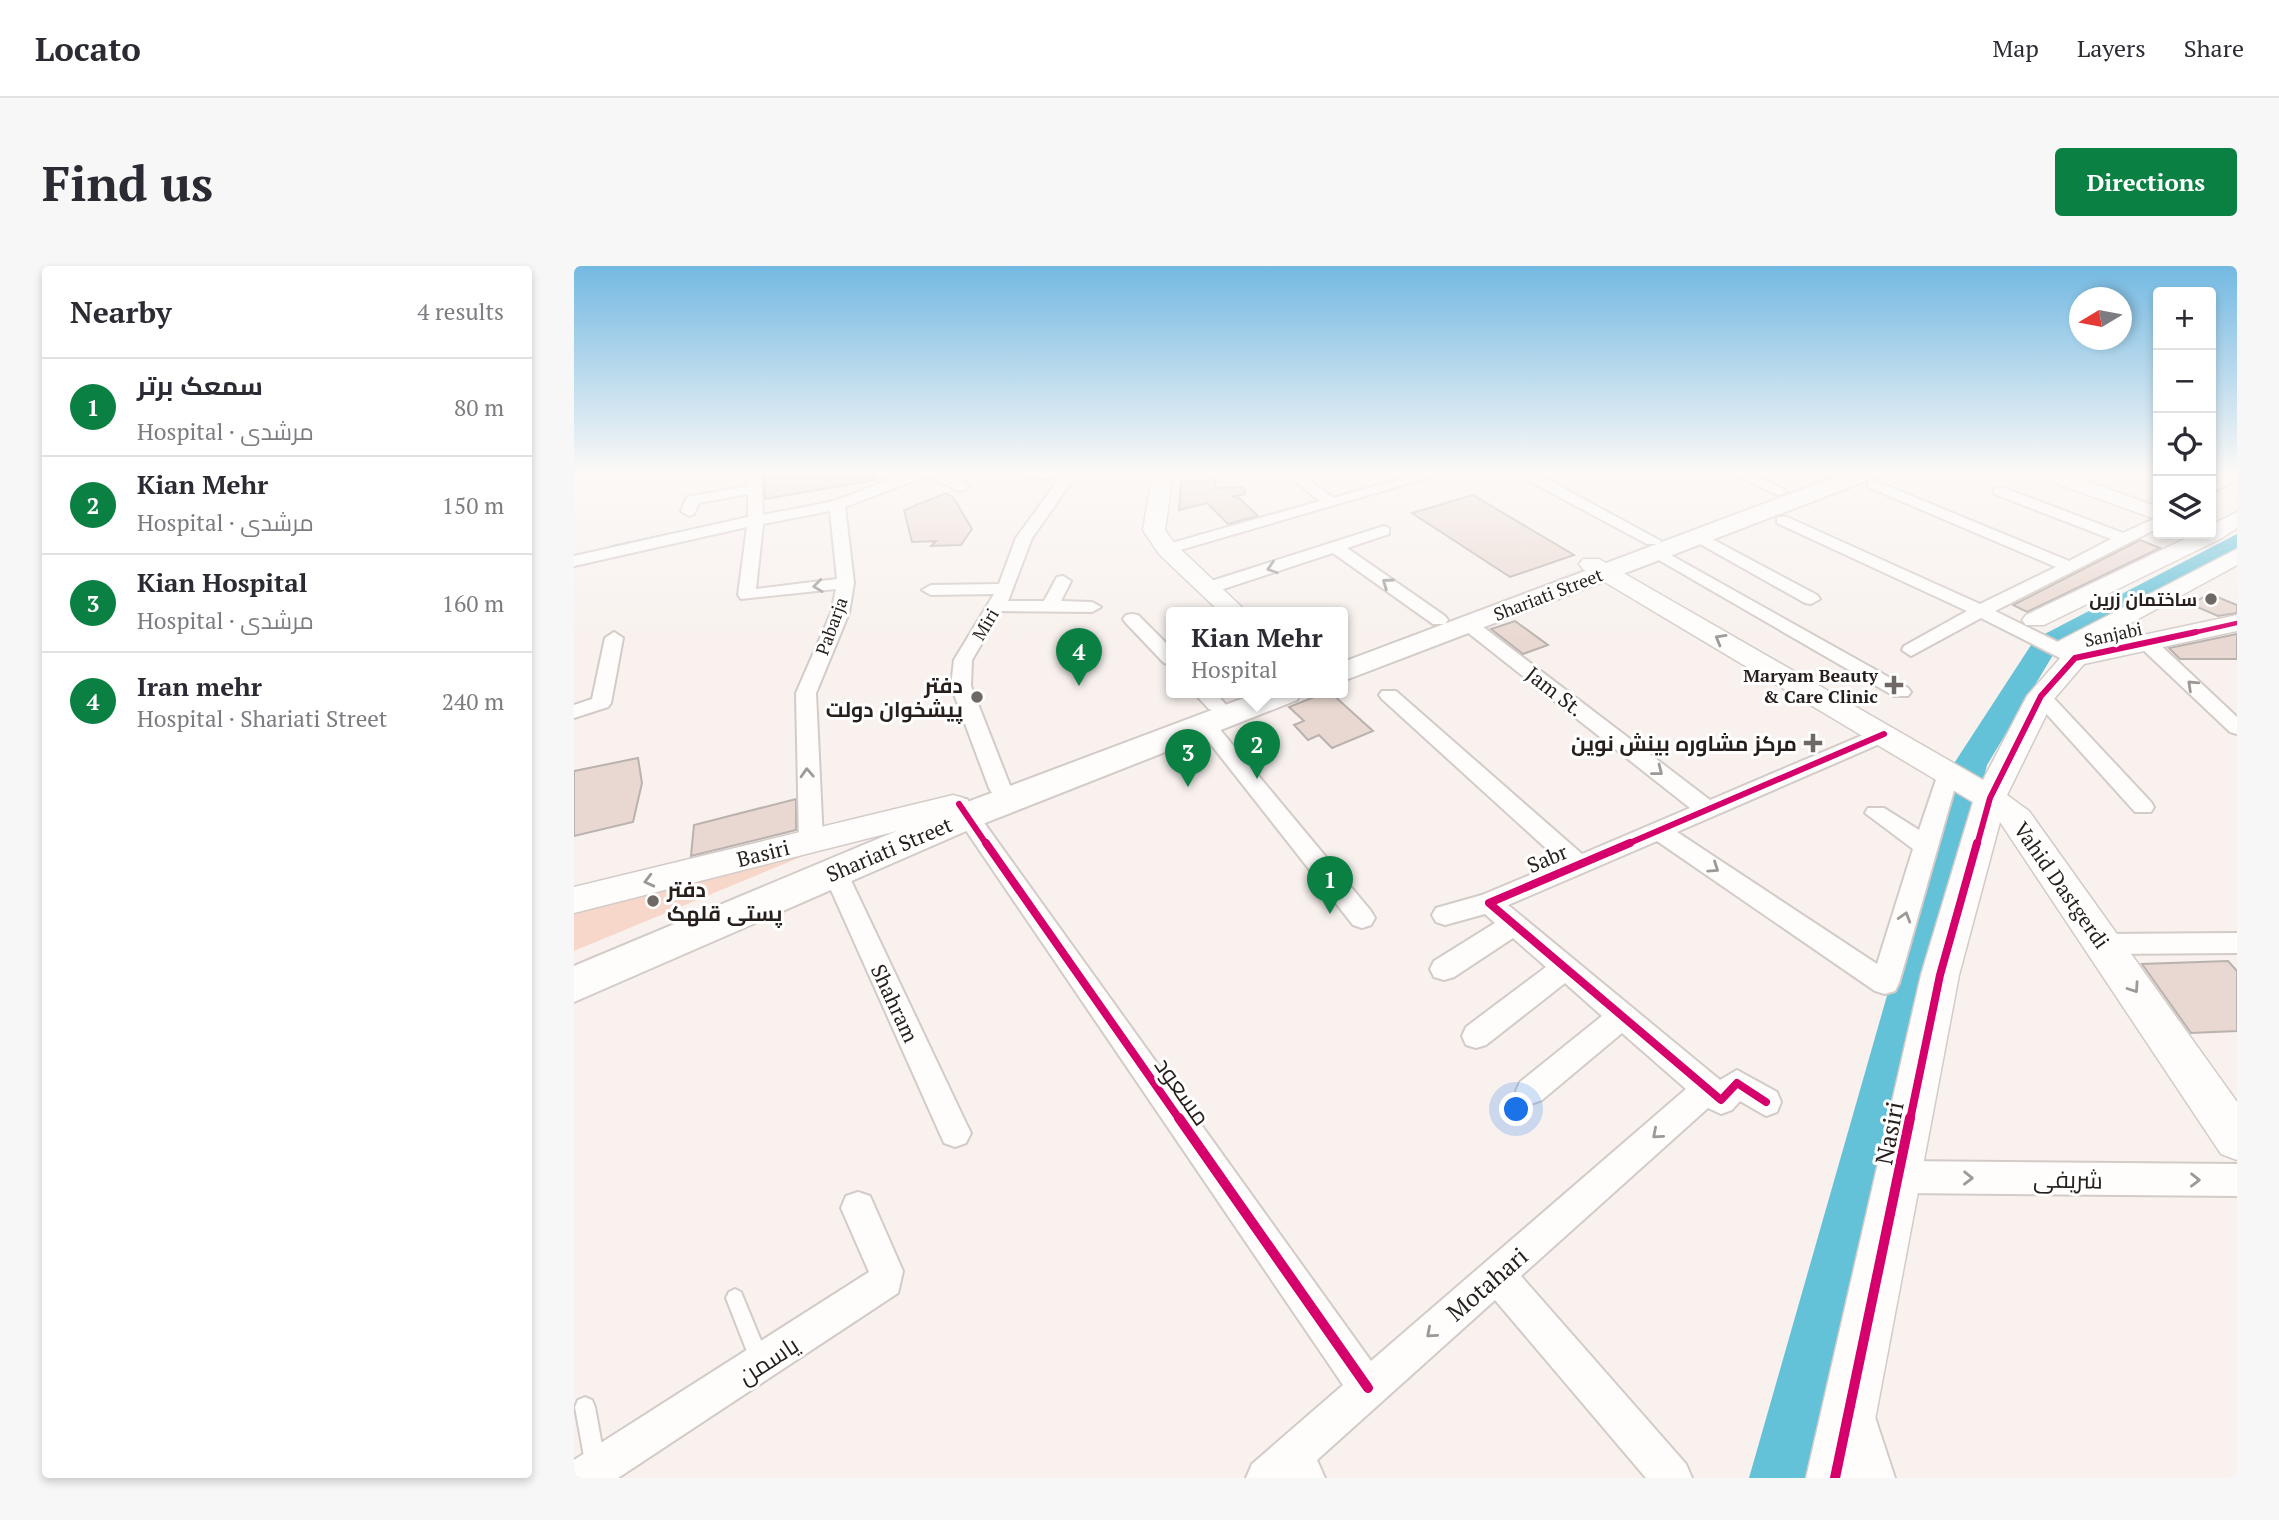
<!DOCTYPE html>
<html lang="en">
<head>
<meta charset="utf-8">
<style>
	:root { --surface:#fff; --page:#f7f7f7; --text:#2b2b33; --muted:#7c7c81; --line:#e1e1e2; --accent:#0b8043 }
	body { margin:0; font-family:"PT Serif",Cairo,serif; background:var(--page); color:var(--text) }
	.controls { position:absolute; right:21px; top:21px; display:grid; overflow:hidden; border-radius:7px; box-shadow:0 4px 10px #0003 }
	.controls button { width:63px; height:63px; display:grid; place-items:center; padding:0; border:0; border-bottom:2px solid var(--line); background:var(--surface); color:var(--text); font:35px sans-serif }
	.compass { position:absolute; left:1495px; top:21px; width:63px; height:63px; border-radius:50%; background:var(--surface); box-shadow:0 4px 10px #0003; rotate:260deg }
	.you { position:absolute; left:943px; top:844px; width:24px; height:24px; margin:-18px; border:5px solid #fff; border-radius:50%; background:#1a73e8; box-shadow:0 0 0 10px #1a73e833 }
	.badge { display:grid; place-items:center; width:46px; height:46px; border-radius:50%; background:var(--accent); color:#fff; font-size:23px; font-weight:700 }
	.pin { position:absolute; translate:-50% -58px; filter:drop-shadow(0 2px 4px #0008) }
	.pin::after { content:''; position:absolute; top:37px; width:24px; height:21px; background:inherit; clip-path:polygon(0 0,100% 0,50% 100%) }
	.popup { position:absolute; left:592px; top:341px; width:182px; height:91px; box-sizing:border-box; display:grid; place-content:center; border-radius:7px; background:var(--surface); filter:drop-shadow(0 2px 5px #0005); font-size:23px; white-space:nowrap; color:var(--muted) }
	.popup b { font-size:26px; color:var(--text) }
	.popup::after { content:''; position:absolute; left:50%; top:100%; margin-left:-14px; border:14px solid transparent; border-top-color:var(--surface) }
	.list { margin:0; padding:0; list-style:none }
	h2 { display:flex; justify-content:space-between; align-items:center; height:91px; margin:0; padding:0 28px; font-size:30px }
	h2 small { font-size:23px; font-weight:400; color:var(--muted) }
	.list li { display:grid; grid-template-columns:46px 1fr auto; gap:21px; align-items:center; box-sizing:border-box; height:98px; padding:0 28px; border-top:2px solid var(--line) }
	.list b { display:block; font-size:26px; white-space:nowrap }
	.list p { margin:0; font-size:23px; white-space:nowrap; color:var(--muted) }
	.list em { font-size:23px; font-style:normal; color:var(--muted) }
	.icon { flex:none; width:38px; height:38px; fill:none; stroke:currentColor; stroke-width:2; stroke-linecap:round; stroke-linejoin:round }
	.map { position:relative; flex:none; width:1663px; height:1212px; overflow:hidden; border-radius:7px }
	header { display:flex; align-items:center; gap:42px; box-sizing:border-box; height:98px; padding:0 35px; background:var(--surface); border-bottom:2px solid var(--line) }
	header strong { font-size:33px }
	nav { display:flex; gap:38px; margin-inline-start:auto; font-size:24px }
	.intro { display:flex; align-items:center; justify-content:space-between; box-sizing:border-box; height:168px; padding:0 42px }
	h1 { margin:0; font-size:49px }
	.button { padding:18px 32px; border-radius:7px; background:var(--accent); color:#fff; font-size:24px; font-weight:700 }
	main { display:flex; gap:42px; padding:0 42px }
	aside { flex:1; background:var(--surface); border-radius:7px; box-shadow:0 4px 10px #0003 }
	.map>svg:first-child { display:block }
</style>
</head>
<body>
<header>
<strong>Locato</strong>
<nav><a>Map</a><a>Layers</a><a>Share</a></nav>
</header>
<div class="intro"><h1>Find us</h1><a class="button">Directions</a></div>
<main>
<aside>
<h2>Nearby<small>4 results</small></h2>
<ul class="list">
<li><span class="badge">1</span><div><b>سمعک برتر</b><p>Hospital · مرشدی</p></div><em>80 m</em></li>
<li><span class="badge">2</span><div><b>Kian Mehr</b><p>Hospital · مرشدی</p></div><em>150 m</em></li>
<li><span class="badge">3</span><div><b>Kian Hospital</b><p>Hospital · مرشدی</p></div><em>160 m</em></li>
<li><span class="badge">4</span><div><b>Iran mehr</b><p>Hospital · Shariati Street</p></div><em>240 m</em></li>
</ul>
</aside>
<div class="map">
<svg width="1663" height="1212" viewBox="0 0 1663 1212">
	<rect width="100%" height="100%" fill="#f8f1ee"/>
	<path fill="#f7d7ca" d="M234,588L0,685V648L109,614Z"/>
	<g fill="none" stroke-linecap="round" stroke-linejoin="round">
		<path stroke="#63c1d8" stroke-width="4.5" d="M36,282L155,256"/>
		<path fill="#63c1d8" fill-rule="evenodd" d="M1663,268V285L1482,384L1413,499L1239,1212H1175L1379,499L1461,373Z"/>
	</g>
	<g fill="#e9d8d1" stroke="#b9b2ae" stroke-width="2">
		<path d="M190,205H300L301,214L191,233Z"/>
		<path d="M642,214L640,222L670,221L671,228L658,231L665,232L684,250L654,258L633,237L605,244L607,216Z"/>
		<path d="M372,227L379,231L398,263L387,279L357,280L362,275L338,276L330,244Z"/>
		<path d="M899,229L1000,289L936,311L838,247Z"/>
		<path d="M1566,274L1586,282L1453,346L1439,339Z"/>
		<path d="M1636,328L1663,339V347L1644,350L1616,338Z"/>
		<path d="M941,355L974,379L949,388L917,363Z"/>
		<path d="M1663,368V393H1606L1595,382Z"/>
		<path d="M750,427H757L799,465L758,482L745,469L734,474L720,459L730,455L715,441Z"/>
		<path d="M64,492L68,517L59,556L0,570V505Z"/>
		<path d="M222,533V564L117,590L120,559Z"/>
		<path d="M1654,695L1663,705V765L1617,767L1568,698Z"/>
	</g>
	<g fill="none" stroke-linecap="round" stroke-linejoin="round">
		<g stroke="#d3cbc8" stroke-width="4">
			<g id="lane">
				<path d="M161,1023L167,1026L195,1094L193,1101L186,1103L179,1101L152,1032L155,1026Z"/>
				<path d="M11,1131L18,1134L21,1141L31,1196L28,1203L21,1206L14,1203L11,1196L1,1141L4,1134Z"/>
			</g>
		</g>
		<g stroke="#d3cbc8" stroke-width="4">
			<g id="street">
				<path d="M173,205H187L189,249C212,244 236,241 259,235C300,224 357,181 395,221L388,225L383,224L353,210L271,241L280,317L275,347L242,427L249,575L245,581H229L225,575L222,427L257,347L262,323L167,333L164,329L173,261L0,300V290L174,251V228L125,237L120,248L115,250L107,245L113,231L173,220ZM256,245L263,313L182,323L189,258Z"/>
				<path d="M448,205H505L458,272L434,335H470L483,311L489,310L497,315L487,335L518,336L527,341L518,346L427,345L398,394L397,420L437,522L434,527H418L415,522L377,420L380,394L420,328L357,329L348,324L357,319L425,318L442,272L485,213L454,211L449,210Z"/>
				<path d="M707,205H723L759,232L855,205H877L599,286L593,288L585,283L587,280L746,235Z"/>
				<path d="M949,205H958L1087,275L1085,278H1073L948,211Z"/>
				<path d="M1152,205H1171L1213,225L1206,229L1201,228Z"/>
				<path d="M1653,209L1660,213L1658,216L1637,227V217Z"/>
				<path d="M1299,214L1495,295L1537,273L1420,228V222H1430L1549,267L1584,251V262L1421,345L1508,388L1510,392L1508,396H1494L1407,352L1337,390L1328,384L1330,380L1393,345L1203,257V251H1213L1406,338L1482,301L1294,221V215Z"/>
				<path d="M810,260L815,262V268L773,282L871,350L874,354L871,358H859L759,287L640,326L634,327L625,322L628,318Z"/>
				<path d="M1125,266L1243,329L1246,333L1237,338L1231,337L1119,274L1117,271Z"/>
				<path d="M1084,282L1334,422L1337,426L1334,430H1320L1078,290V284Z"/>
				<path d="M558,348L564,349L597,382V399L590,397L552,357L549,353L552,349Z"/>
				<path d="M894,353L900,354L1136,534L1303,463H1317L1320,468L1317,473L1103,566L1303,698L1339,583L1291,547L1294,542H1310L1345,564L1366,502H1382L1385,507L1325,717L1321,725L1311,728L1301,725L1083,575L934,639L1146,814L1163,804L1203,826L1207,836L1203,846L1192,850L1166,835L1158,844L1147,848L1134,842L947,1010L1112,1198L1118,1212H1072L921,1034L743,1194L751,1212H672L678,1198L769,1119L374,538L377,533H393L797,1095L1112,823L1048,767L968,834L957,838L946,834L942,825L946,816L1028,750L991,717L912,779L902,782L892,779L888,770L892,761L972,701L939,672L880,711L870,714L860,711L856,703L860,695L921,657L911,648L871,659L862,656L858,649L862,642L908,629L987,596L808,433L805,429L808,425H822L1008,588L1116,542L888,362L885,358Z"/>
				<path d="M40,366L49,372L37,437L34,441L0,452V439L18,433L31,372Z"/>
				<path d="M1573,371L1580,373L1663,451V468L1656,466L1566,381L1564,377L1566,373Z"/>
				<path d="M1467,424L1474,426L1577,536L1580,541L1577,546H1561L1460,434L1457,430L1460,426Z"/>
				<path d="M620,427H642L652,439L642,445L635,443Z"/>
				<path d="M631,452L638,454L797,645L801,652L797,659L788,662L779,659L624,462L621,458Z"/>
				<path d="M261,597L270,600L273,606L392,857L397,867L392,877L381,881L370,877L249,606L252,600Z"/>
				<path d="M1663,667V687L1530,688L1521,685L1517,678L1521,671L1530,668Z"/>
				<path d="M1326,895L1663,898V930L1326,927L1315,922L1310,911L1315,900Z"/>
				<path d="M284,926L296,930L329,1005L324,1027L44,1212H0V1194L295,1006L267,942L272,930Z"/>
				<path d="M1285,1139L1299,1145L1321,1212H1281L1265,1159L1271,1145Z"/>
			</g>
		</g>
		<g stroke="#d3cbc8" stroke-width="3">
			<g id="secondary">
				<path d="M579,205H599L591,264L601,278L674,347H647L585,288L569,264Z"/>
				<path d="M1456,205H1484L1584,241V254L1459,209Z"/>
				<path d="M1663,246V262L1646,273L1470,359H1452L1448,354L1452,349L1621,268H1637V259Z"/>
				<path d="M1663,283V299L1513,381L1663,349V365L1510,398L1480,433L1433,529L1455,545L1663,836V894L1647,888L1426,556L1385,709L1290,1212H1232L1347,709L1399,536L1009,303L1005,298L1009,293H1025L1409,514L1453,430L1488,390L1481,389L1477,383L1481,377Z"/>
				<path d="M379,529L390,532L395,540L390,548L0,647V621Z"/>
			</g>
		</g>
		<g stroke="#d3cbc8" stroke-width="4">
			<g id="primary">
				<path d="M1277,205H1308L1305,210L769,415V396Z"/>
				<path d="M683,427H727L723,434L406,559L0,736V700L380,541Z"/>
			</g>
		</g>
		<use href="#lane" fill="#fefdfc" fill-rule="evenodd"/>
		<use href="#street" fill="#fefdfc" fill-rule="evenodd"/>
		<use href="#secondary" fill="#fefdfc" fill-rule="evenodd"/>
		<use href="#primary" fill="#fefdfc" fill-rule="evenodd"/>
		<g stroke="#fff" stroke-width="7">
			<path id="cycleway-far3" d="M1614,368L1663,357"/>
		</g>
		<g stroke="#fff" stroke-width="10">
			<g id="cycleway-far2">
				<path d="M385,538L413,579"/>
				<path d="M1051,579L1310,468"/>
				<path d="M1403,579L1416,532L1467,430L1501,392L1622,366"/>
			</g>
		</g>
		<g stroke="#fff" stroke-width="12">
			<g id="cycleway-far1">
				<path d="M412,577L606,854"/>
				<path d="M1056,577L915,637L1147,834L1163,817L1192,836"/>
				<path d="M1336,854L1366,709L1403,577"/>
			</g>
		</g>
		<g stroke="#fff" stroke-width="15">
			<g id="cycleway">
				<path d="M605,852L794,1122"/>
				<path d="M1261,1212L1336,852"/>
			</g>
		</g>
		<use href="#cycleway-far3" stroke="#d6006c" stroke-width="4.5"/>
		<use href="#cycleway-far2" stroke="#d6006c" stroke-width="6"/>
		<use href="#cycleway-far1" stroke="#d6006c" stroke-width="8"/>
		<use href="#cycleway" stroke="#d6006c" stroke-width="10"/>
	</g>
	<defs><path id="oneway-chevron" d="M-2-3.5L2.5 0L-2 3.5" fill="none" stroke-width="1.6" stroke-linecap="round" stroke-linejoin="round" transform="scale(1.75)"/></defs>
	<g stroke="#9d9997">
		<use href="#oneway-chevron" transform="translate(698 302) rotate(162)"/>
		<use href="#oneway-chevron" transform="translate(813 317) rotate(-145)"/>
		<use href="#oneway-chevron" transform="translate(244 320) rotate(173)"/>
		<use href="#oneway-chevron" transform="translate(1146 373) rotate(-150)"/>
		<use href="#oneway-chevron" transform="translate(1618 419) rotate(-137)"/>
		<use href="#oneway-chevron" transform="translate(1084 505) rotate(38)"/>
		<use href="#oneway-chevron" transform="translate(233 507) rotate(-93)"/>
		<use href="#oneway-chevron" transform="translate(1140 602) rotate(34)"/>
		<use href="#oneway-chevron" transform="translate(75 615) rotate(166)"/>
		<use href="#oneway-chevron" transform="translate(1331 651) rotate(-73)"/>
		<use href="#oneway-chevron" transform="translate(1560 722) rotate(56)"/>
		<use href="#oneway-chevron" transform="translate(1083 868) rotate(139)"/>
		<use href="#oneway-chevron" transform="translate(1394 912) rotate(1)"/>
		<use href="#oneway-chevron" transform="translate(1621 914) rotate(1)"/>
		<use href="#oneway-chevron" transform="translate(857 1067) rotate(139)"/>
	</g>
	<linearGradient id="sky" x2="0" y2="1"><stop stop-color="#73b9e2"/><stop offset="0.55" stop-color="#fcf9f7"/><stop offset="1" stop-color="#fcf9f7" stop-opacity="0"/></linearGradient>
	<rect width="1663" height="375" fill="url(#sky)"/>
	<g fill="#706865" stroke="#fff" stroke-width="2.5">
		<circle cx="1637" cy="333" r="7"/>
		<path d="M1316.5 408.5h7v7h7v7h-7v7h-7v-7h-7v-7h7z"/>
		<circle cx="403" cy="431" r="7"/>
		<path d="M1235.5 466.5h7v7h7v7h-7v7h-7v-7h-7v-7h7z"/>
		<circle cx="79" cy="635" r="7"/>
	</g>
	<g text-anchor="middle" dominant-baseline="central" stroke-width="6" stroke-linejoin="round" paint-order="stroke">
		<g font-size="18" fill="#271f1b" stroke="#fff">
			<text transform="translate(974 328) rotate(-21)">Shariati Street</text>
			<text transform="translate(411 358) rotate(-59)">Miri</text>
			<text transform="translate(257 360) rotate(-70)">Pabarja</text>
			<text transform="translate(1539 368) rotate(-12)">Sanjabi</text>
		</g>
		<g font-size="18" font-weight="bold" fill="#271f1b" stroke="#fff" text-anchor="end">
			<text x="1623" y="333">ساختمان زرین</text>
			<text x="1304" y="409">Maryam Beauty<tspan x="1304" dy="21">&amp; Care Clinic</tspan></text>
		</g>
		<g font-size="21" font-weight="bold" fill="#271f1b" stroke="#fff" text-anchor="end">
			<text x="389" y="419">دفتر<tspan x="389" dy="24">پیشخوان دولت</tspan></text>
			<text x="1223" y="477">مرکز مشاوره بینش نوین</text>
			<text x="93" y="623" text-anchor="start">دفتر<tspan x="93" dy="24">پستی قلهک</tspan></text>
		</g>
		<g font-size="21" fill="#271f1b" stroke="#fff">
			<text transform="translate(981 425) rotate(38)">Jam St.</text>
			<text transform="translate(315 583) rotate(-23)">Shariati Street</text>
			<text transform="translate(189 587) rotate(-14)">Basiri</text>
			<text transform="translate(973 592) rotate(-23)">Sabr</text>
			<text transform="translate(1488 619) rotate(55)">Vahid Dastgerdi</text>
			<text transform="translate(321 737) rotate(65)">Shahram</text>
		</g>
		<g font-size="24" fill="#271f1b" stroke="#fff">
			<text transform="translate(609 825) rotate(55)">مسعود</text>
			<text transform="translate(1315 867) rotate(-79)">Nasiri</text>
			<text transform="translate(1494 913) rotate(1)">شریفی</text>
			<text transform="translate(913 1018) rotate(-41)">Motahari</text>
			<text transform="translate(194 1094) rotate(-33)">یاسمن</text>
		</g>
	</g>
</svg>
<div class="controls">
<button>+</button>
<button>−</button>
<button><svg class="icon" aria-label="locate" viewBox="0 0 24 24"><circle cx="12" cy="12" r="6"/><path d="M12 2v4M12 18v4M2 12h4M18 12h4"/></svg></button>
<button><svg class="icon" aria-label="layers" viewBox="0 0 24 24"><path d="M12 4l9 5-9 5-9-5zM3 14l9 5 9-5"/></svg></button>
</div>
<svg class="compass" viewBox="-18 -18 36 36"><path d="M0-13l5 13h-10z" fill="#e53935"/><path d="M0 13l5-13h-10z" fill="#7c7c81"/></svg>
<div class="you"></div>
<div class="pin badge" style="left:756px;top:648px">1</div>
<div class="pin badge" style="left:683px;top:513px">2</div>
<div class="popup"><b>Kian Mehr</b>Hospital</div>
<div class="pin badge" style="left:614px;top:521px">3</div>
<div class="pin badge" style="left:505px;top:420px">4</div>
</div>
</main>
</body>
</html>
